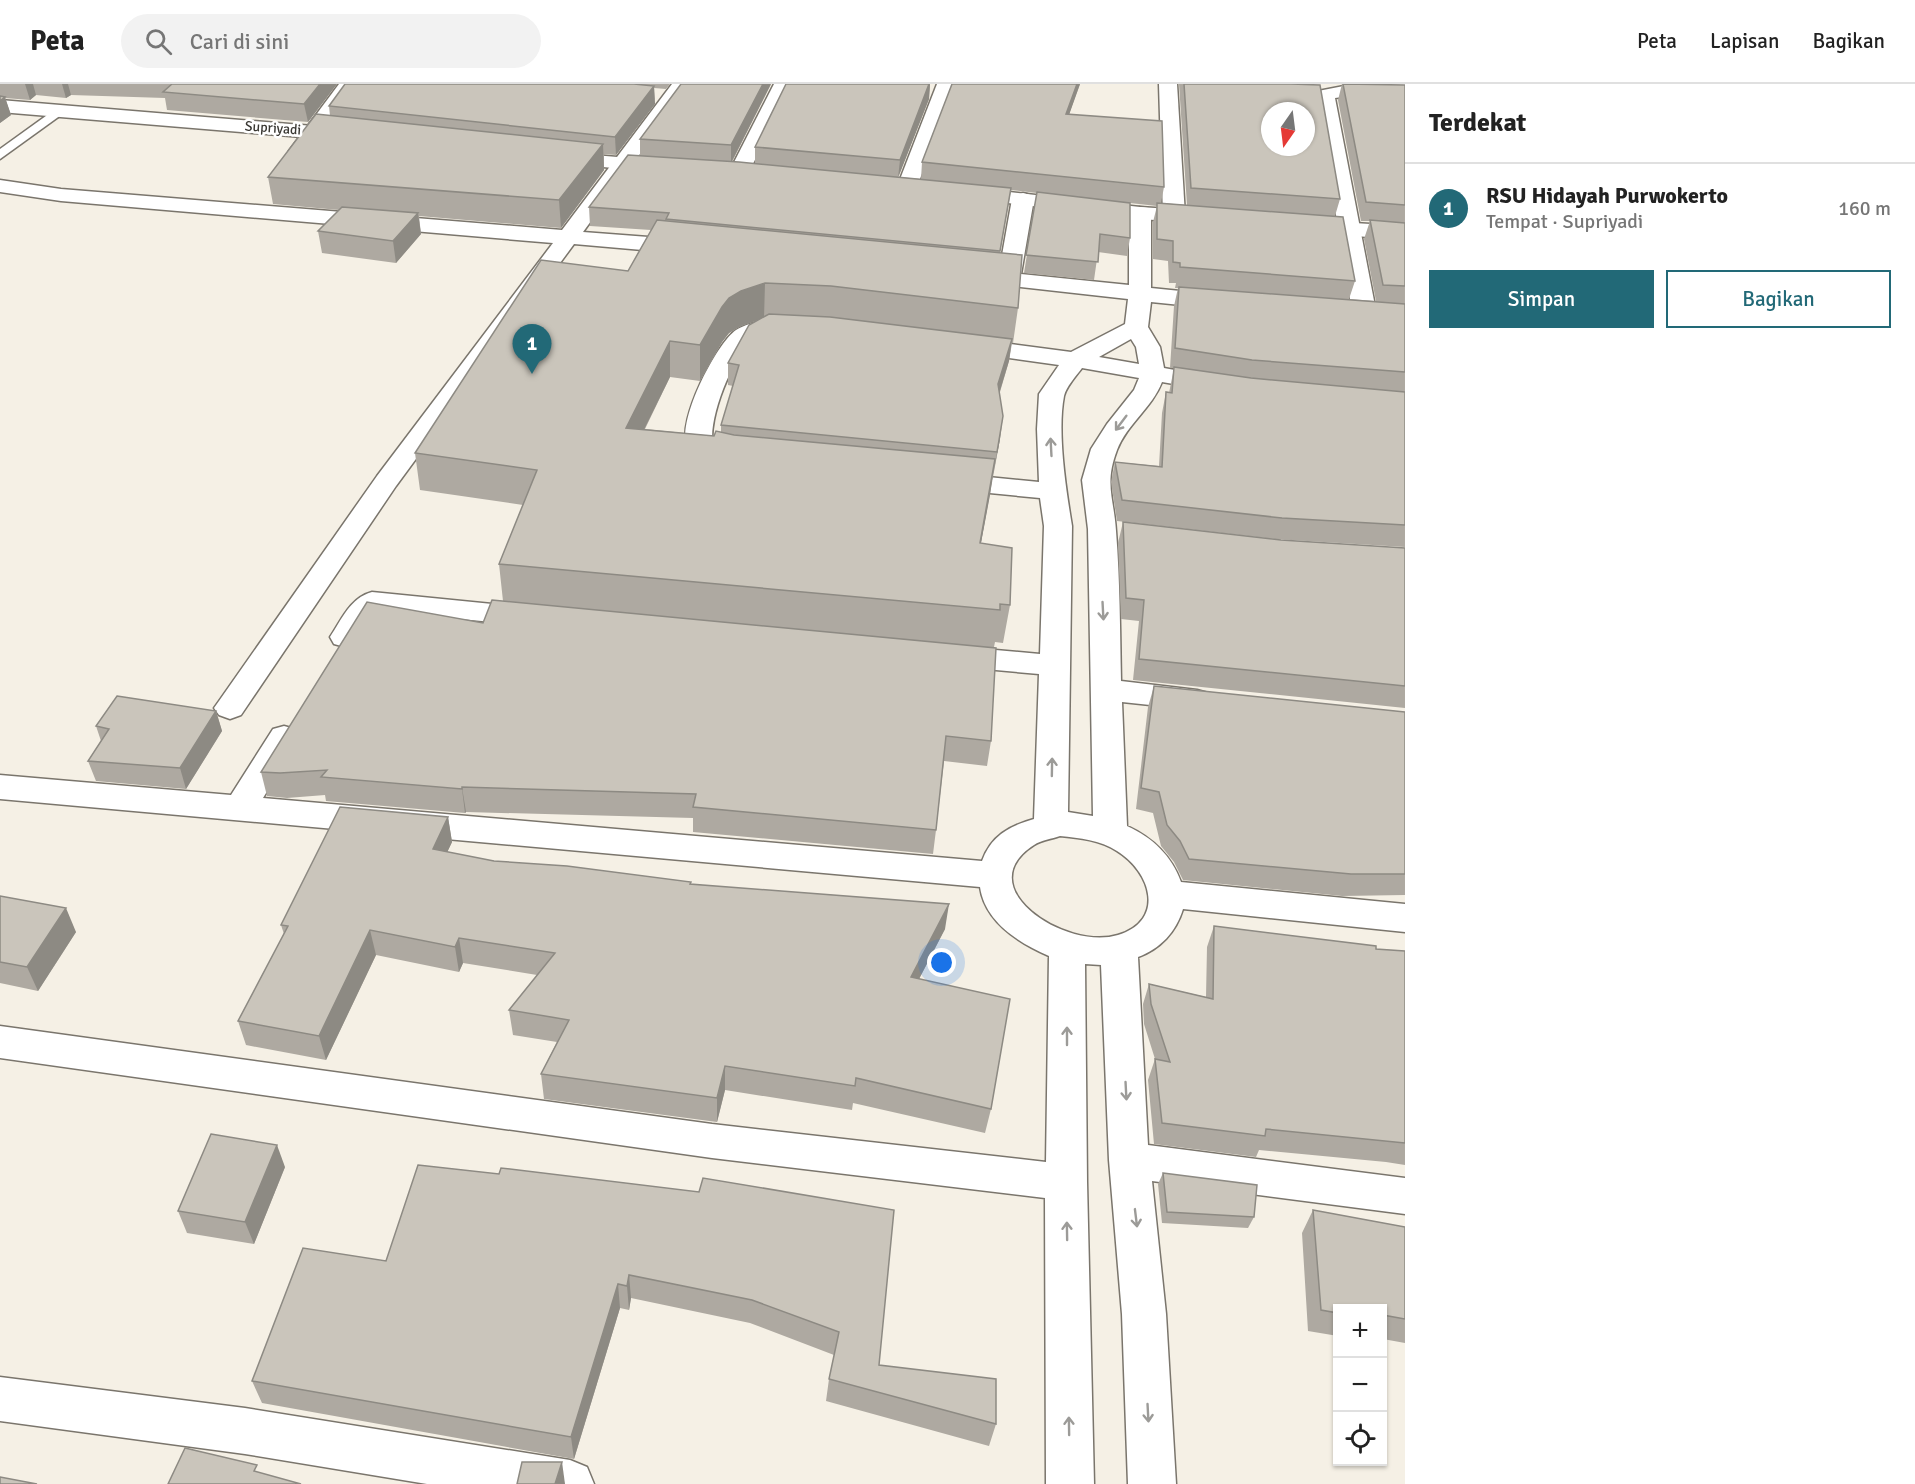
<!DOCTYPE html>
<html lang="id">
<head>
<meta charset="utf-8">
<style>
	:root { --surface:#fff; --page:#f2f2f2; --text:#222; --muted:#767676; --line:#e0e0e0; --accent:#226977 }
	body { margin:0; font-family:Signika,sans-serif; background:var(--page); color:var(--text) }
	.controls { position:absolute; right:18px; bottom:18px; display:grid; overflow:hidden; border-radius:0px; box-shadow:0 2px 4px #0004 }
	.controls button { width:54px; height:54px; display:grid; place-items:center; padding:0; border:0; border-bottom:2px solid var(--line); background:var(--surface); color:var(--text); font:30px sans-serif }
	.compass { position:absolute; left:1261px; top:18px; width:54px; height:54px; border-radius:50%; background:var(--surface); box-shadow:0 2px 4px #0004; rotate:194deg }
	.you { position:absolute; left:942px; top:879px; width:21px; height:21px; margin:-15px; border:4px solid #fff; border-radius:50%; background:#1a73e8; box-shadow:0 0 0 9px #1a73e833 }
	.badge { display:grid; place-items:center; width:39px; height:39px; border-radius:50%; background:var(--accent); color:#fff; font-size:20px; font-weight:700 }
	.pin { position:absolute; translate:-50% -50px; filter:drop-shadow(0 2px 3px #0008) }
	.pin::after { content:''; position:absolute; top:32px; width:21px; height:18px; background:inherit; clip-path:polygon(0 0,100% 0,50% 100%) }
	.list { margin:0; padding:0; list-style:none }
	h2 { display:flex; justify-content:space-between; align-items:center; height:78px; margin:0; padding:0 24px; font-size:26px }
	h2 small { font-size:20px; font-weight:400; color:var(--muted) }
	.list li { display:grid; grid-template-columns:39px 1fr auto; gap:18px; align-items:center; box-sizing:border-box; height:90px; padding:0 24px; border-top:2px solid var(--line) }
	.list b { display:block; font-size:22px; white-space:nowrap }
	.list p { margin:0; font-size:20px; white-space:nowrap; color:var(--muted) }
	.list em { font-size:20px; font-style:normal; color:var(--muted) }
	.actions { display:flex; gap:12px; padding:18px 24px }
	.actions a { flex:1; padding:14px 0; border:2px solid var(--accent); border-radius:0px; text-align:center; font-size:21px; color:var(--accent) }
	.actions .main { background:var(--accent); color:#fff }
	.icon { flex:none; width:33px; height:33px; fill:none; stroke:currentColor; stroke-width:2; stroke-linecap:round; stroke-linejoin:round }
	.map { position:relative; flex:none; width:1405px; height:1400px; overflow:hidden }
	header { display:flex; align-items:center; gap:36px; box-sizing:border-box; height:84px; padding:0 30px; background:var(--surface); border-bottom:2px solid var(--line) }
	header strong { font-size:28px }
	nav { display:flex; gap:33px; margin-inline-start:auto; font-size:21px }
	.search { width:420px; height:54px; background:var(--page); display:flex; align-items:center; gap:15px; box-sizing:border-box; padding:0 21px; border-radius:33px; color:var(--muted); font-size:22px }
	main { display:flex }
	aside { flex:1; background:var(--surface) }
	.map>svg:first-child { display:block }
</style>
</head>
<body>
<header>
<strong>Peta</strong>
<div class="search"><svg class="icon" aria-label="search" viewBox="0 0 24 24"><circle cx="10" cy="10" r="6"/><path d="M15 15l6 6"/></svg>Cari di sini</div>
<nav><a>Peta</a><a>Lapisan</a><a>Bagikan</a></nav>
</header>
<main>
<div class="map">
<svg width="1405" height="1400" viewBox="0 0 1405 1400">
	<rect width="100%" height="100%" fill="#f5f0e5"/>
	<g fill="none" stroke-linecap="round" stroke-linejoin="round">
		<g stroke="#7a756c" stroke-width="3">
			<path id="lane" d="M57,24L63,28L61,31L0,75V65Z"/>
		</g>
		<g stroke="#7a756c" stroke-width="3">
			<g id="street">
				<path d="M339,0H358L306,71H292L289,67Z"/>
				<path d="M672,0H691L583,148L688,156L696,158L699,163L696,168L688,170L574,160L396,402L241,631L230,635L219,631L214,624L219,617L377,392L553,159L61,117L0,108V96L61,105L562,146Z"/>
				<path d="M774,0H792L749,88L746,92L739,94L732,92L729,88Z"/>
				<path d="M937,0H955L917,103L914,107L907,109L900,107L897,103Z"/>
				<path d="M1159,0H1177L1185,131L1182,136L1174,137L1166,136L1163,131Z"/>
				<path d="M1354,0H1405V11L1365,10L1335,14L1376,227L1372,232L1364,234L1356,232L1352,227L1316,11L1318,7Z"/>
				<path d="M1023,109L1030,111L1034,115L1021,190L1129,201V129L1132,124L1140,123L1148,124L1151,129V204L1220,211L1228,213L1232,218L1228,223L1220,225L1151,218L1148,243L1160,263L1164,284L1223,295L1226,300L1223,305L1214,307L1162,298C1152,324 1127,340 1117,366C1104,400 1114,414 1116,447C1120,497 1120,547 1121,597L1197,606L1208,609L1213,616L1208,623L1197,626L1122,618L1127,742C1153,754 1171,771 1181,798L1405,820V848L1183,825C1176,848 1160,865 1138,873L1148,1061L1405,1094V1130L1152,1097L1166,1230L1176,1400H1128L1122,1230L1109,1076L1101,881L1085,880L1087,1098L1094,1400H1046L1045,1114L712,1074L0,974V942L712,1040L1046,1078L1049,872C1019,859 985,838 980,803L0,715V691L231,711L273,645L284,642L295,645L300,653L263,714L982,777C991,752 1009,742 1034,735L1039,590L951,582L940,579L936,572L940,565L951,562L1040,570L1044,442L1040,414L948,405L939,403L935,397L939,391L948,389L1039,398L1037,345L1039,310L1059,281L966,268L958,266L954,261L958,256L966,254L1071,268L1125,240L1128,215L967,197L964,192L967,187L975,185L999,188L1012,115L1016,111ZM1131,255L1136,263L1139,280L1099,273ZM1082,284L1139,294L1134,306L1107,340L1091,365L1082,396L1088,445L1093,732L1068,728L1072,442C1066,406 1057,348 1064,312C1066,303 1076,292 1082,284ZM1060,752C1080,754 1100,756 1117,767C1151,788 1166,836 1118,851C1065,867 968,803 1034,761C1041,756 1052,755 1060,752Z"/>
				<path d="M771,236L791,238L795,243L791,248C779,251 766,249 755,255C733,269 707,337 713,361L723,367L738,370L742,376L738,382C728,384 721,383 711,380C701,377 691,372 687,361C677,337 716,260 736,246C746,240 760,237 771,236Z"/>
				<path d="M372,508L532,524L542,526L547,533L542,540L532,542L378,527L356,560L345,563L334,560L330,553C342,535 350,514 372,508Z"/>
				<path d="M0,1293L245,1324L570,1376L587,1383L594,1400H427L245,1370L0,1337Z"/>
			</g>
		</g>
		<g stroke="#7a756c" stroke-width="3">
			<g id="secondary">
				<path d="M0,16L349,45L356,47L359,51L356,55L349,57L0,28Z"/>
				<path d="M558,68L665,77L672,79L675,83L672,87L665,89L551,78L548,74L551,70Z"/>
				<path d="M965,103L1140,123L1200,127L1208,128L1211,133L1208,138L1200,139L1140,135L958,113L955,109L958,105Z"/>
				<path d="M1302,136L1405,142V156L1294,147L1291,142L1294,137Z"/>
			</g>
		</g>
		<use href="#lane" fill="#fff" fill-rule="evenodd"/>
		<use href="#street" fill="#fff" fill-rule="evenodd"/>
		<use href="#secondary" fill="#fff" fill-rule="evenodd"/>
	</g>
	<g fill="#aea9a1" fill-rule="evenodd">
		<path d="M0,0H337L308,38L167,26L165,14L71,11L66,14L36,11L30,16L5,14L11,31L0,39Z"/>
		<path d="M345,0H670L666,5L654,4L655,20L616,71L604,70V86L561,144L419,132L421,150L396,179L322,169L318,147L339,126L273,120L268,93L330,32L329,22Z"/>
		<path d="M771,0L732,78L755,80V63L786,0H930L929,15L898,93L921,95L922,78L952,0H1080L1069,30L1164,103L1161,119L1187,121L1179,0H1291L1340,115L1335,132L1355,197L1349,215L1376,217L1364,155L1370,137H1361L1338,16L1342,0L1405,1V463L1275,455L1117,437L1111,398L1115,378L1159,382L1162,329L1166,308L1169,309L1174,284H1170L1174,222L1178,204H1175L1176,199H1169L1168,177L1153,175V138L1157,122L1130,119V154L1127,172L1098,168L1094,196L1024,189L1037,109L1011,106L1000,169L1018,224L1013,259H1012L1009,277L1000,308V355L981,459L1010,521L1003,559L995,558L994,563L991,657L987,682L944,677L936,746L933,770L693,748V734L466,728L465,729L326,717L325,711L287,714L267,712L261,688L483,539L503,517L499,480L523,421L420,406L415,369L628,187L651,146L590,142L589,123L640,71V55ZM761,235L728,279V301L733,302L721,341V348L714,352L645,345L670,293L700,297L722,258L729,249L741,242Z"/>
		<path d="M1123,438L1281,456L1405,464V624L1133,596L1139,537L1121,535L1118,459Z"/>
		<path d="M1154,602L1405,628V811L1342,812L1183,796L1174,778L1161,762L1153,729L1136,725L1148,623Z"/>
		<path d="M216,627L222,647L186,705L96,697L88,677L101,657L96,642Z"/>
		<path d="M448,733L452,758L447,768L494,777L691,798V800L945,845L919,895L991,1025L985,1049L853,1019L852,1026L725,1006L717,1038L544,1015L541,990L557,958L513,951L509,926L537,891L463,879L459,888L376,871L326,976L246,961L238,937L284,850L281,841Z"/>
		<path d="M0,812L76,848L38,907L0,899Z"/>
		<path d="M1214,842L1376,865L1405,867V1081L1386,1078L1259,1066L1256,1073L1154,1060L1148,996L1155,975L1144,940L1143,920L1149,900L1206,913L1207,863Z"/>
		<path d="M285,1083L254,1160L187,1149L178,1127Z"/>
		<path d="M1163,1089L1254,1133L1248,1144L1162,1139L1158,1100Z"/>
		<path d="M499,1090L699,1108L879,1281L996,1340L989,1362L826,1317L829,1295L834,1271L750,1239L631,1214L629,1226L620,1224L574,1375L262,1319L252,1297L386,1177Z"/>
		<path d="M1313,1126L1405,1143V1259L1383,1255V1224H1338V1252L1308,1247L1302,1149Z"/>
	</g>
	<g fill="#8d8a83">
		<path d="M25,0H33L36,11L30,16Z"/>
		<path d="M62,0H68L71,11L66,14Z"/>
		<path d="M320,0H337L308,38L304,20Z"/>
		<path d="M763,0H771L731,79V61Z"/>
		<path d="M929,0H930L929,15L898,94L900,76Z"/>
		<path d="M1077,0H1080L1063,48L1066,30Z"/>
		<path d="M654,2L655,20L616,71L615,53Z"/>
		<path d="M5,13L11,31L0,39V17Z"/>
		<path d="M603,60L604,86L561,144L559,116Z"/>
		<path d="M418,129L421,150L396,179L393,157Z"/>
		<path d="M765,199L764,234L741,242L729,249L722,258L700,297V261L722,223L729,214L741,207Z"/>
		<path d="M1012,255L1009,277L995,323L998,300Z"/>
		<path d="M670,257V293L627,380L626,344Z"/>
		<path d="M1003,332L1000,355L993,391L997,368Z"/>
		<path d="M995,375L990,411L974,496L980,459Z"/>
		<path d="M216,627L222,647L186,705L180,684Z"/>
		<path d="M462,703L466,728L465,729L462,705Z"/>
		<path d="M448,733L452,758L437,790L433,765Z"/>
		<path d="M949,820L945,845L907,918L911,893Z"/>
		<path d="M66,824L76,848L38,907L27,883Z"/>
		<path d="M370,846L376,871L326,976L319,952Z"/>
		<path d="M459,854L463,879L459,888L455,863Z"/>
		<path d="M725,982V1006L717,1038V1014Z"/>
		<path d="M277,1061L285,1083L254,1160L245,1138Z"/>
		<path d="M629,1191L631,1214L629,1226L627,1202Z"/>
		<path d="M618,1200L620,1224L574,1375L571,1353Z"/>
		<path d="M562,1378L565,1400H555Z"/>
	</g>
	<g fill="#cac5bb" stroke="#8d8a83" stroke-width="1.5" fill-rule="evenodd">
		<path d="M172,0H320L304,20L163,8Z"/>
		<path d="M345,0H634L654,2L615,53L329,22Z"/>
		<path d="M681,0H763L731,61L640,55Z"/>
		<path d="M786,0H929L900,76L755,63Z"/>
		<path d="M952,0H1077L1066,30L1162,37L1164,103L922,78Z"/>
		<path d="M1184,0H1291L1320,1L1340,115L1191,104ZM1270,27H1306V63H1270Z"/>
		<path d="M1343,0L1405,1V121L1366,118Z"/>
		<path d="M0,12L5,13L0,17Z"/>
		<path d="M316,30L603,60L559,116L268,93Z"/>
		<path d="M628,71L739,78L1011,104L1000,167L666,135L669,129L589,123Z"/>
		<path d="M1037,108L1130,119V154L1100,150L1098,178L1026,171Z"/>
		<path d="M1157,119L1343,133L1355,197L1180,183V179L1173,178V157L1157,155Z"/>
		<path d="M342,123L418,129L393,157L318,147Z"/>
		<path d="M657,136L1022,171L1018,224L831,202L765,199L741,207L729,214L722,223L700,261L670,257L626,344L714,352L716,347L734,351L995,375L980,459L1012,464L1010,521L1000,520V526L499,480L537,386L415,369L541,176L628,187Z"/>
		<path d="M1370,136L1405,139V202L1383,201Z"/>
		<path d="M1179,203L1405,220V288L1252,276L1175,264Z"/>
		<path d="M769,230L830,233L1012,255L998,300L1003,332L997,368L721,341L739,281L728,279L749,241Z"/>
		<path d="M1174,283L1251,294L1405,308V441L1282,434L1122,416L1115,378L1162,383L1166,308L1172,309Z"/>
		<path d="M1123,438L1281,456L1405,464V602L1139,575L1144,516L1126,514Z"/>
		<path d="M492,516L996,564L991,657L946,652L936,746L693,723L696,710L462,703V705L321,693L327,686L280,689L261,688L367,518L483,539Z"/>
		<path d="M1154,602L1405,628V790H1351L1189,775L1180,757L1167,741L1159,708L1141,704Z"/>
		<path d="M117,612L216,627L180,684L88,677L109,645L96,642Z"/>
		<path d="M340,723L448,733L433,765L494,777L567,782L691,798L690,800L949,820L911,893L1010,915L991,1025L856,994L855,1002L725,982L717,1014L541,990L569,936L509,926L555,869L459,854L455,863L370,846L319,952L238,937L288,842L281,841Z"/>
		<path d="M0,812L66,824L27,883L0,878Z"/>
		<path d="M1214,842L1376,862V865L1405,867V1059L1266,1045L1265,1052L1162,1039L1155,975L1170,978L1151,920L1149,900L1213,915Z"/>
		<path d="M211,1050L277,1061L245,1138L178,1127Z"/>
		<path d="M418,1081L499,1090L501,1084L699,1108L703,1094L894,1126L879,1281L996,1295V1340L829,1295L839,1248L752,1216L629,1191L627,1202L618,1200L571,1353L252,1297L303,1164L386,1177Z"/>
		<path d="M1163,1089L1257,1101L1254,1133L1167,1128Z"/>
		<path d="M1313,1126L1405,1143V1235L1383,1231V1224H1338V1229L1321,1226Z"/>
		<path d="M185,1364L257,1381L254,1387L301,1400H168Z"/>
		<path d="M522,1378H562L555,1400H517Z"/>
		<path d="M0,1393L37,1400H0Z"/>
	</g>
	<defs><path id="oneway-shaft" d="M-6 0H5M1.5-3L5.5 0L1.5 3" fill="none" stroke-width="1.6" stroke-linecap="round" stroke-linejoin="round" transform="scale(1.5)"/></defs>
	<g stroke="#9c9b98">
		<use href="#oneway-shaft" transform="translate(1121 339) rotate(127)"/>
		<use href="#oneway-shaft" transform="translate(1051 363) rotate(-93)"/>
		<use href="#oneway-shaft" transform="translate(1103 527) rotate(87)"/>
		<use href="#oneway-shaft" transform="translate(1052 683) rotate(-89)"/>
		<use href="#oneway-shaft" transform="translate(1067 952) rotate(-90)"/>
		<use href="#oneway-shaft" transform="translate(1126 1007) rotate(87)"/>
		<use href="#oneway-shaft" transform="translate(1136 1134) rotate(83)"/>
		<use href="#oneway-shaft" transform="translate(1067 1147) rotate(-91)"/>
		<use href="#oneway-shaft" transform="translate(1148 1329) rotate(87)"/>
		<use href="#oneway-shaft" transform="translate(1069 1342) rotate(-91)"/>
	</g>
	<g text-anchor="middle" dominant-baseline="central" stroke-width="5" stroke-linejoin="round" paint-order="stroke">
		<g font-size="14" fill="#393732" stroke="#fff">
			<text transform="translate(273 44) rotate(4)">Supriyadi</text>
		</g>
	</g>
</svg>
<div class="controls">
<button>+</button>
<button>−</button>
<button><svg class="icon" aria-label="locate" viewBox="0 0 24 24"><circle cx="12" cy="12" r="6"/><path d="M12 2v4M12 18v4M2 12h4M18 12h4"/></svg></button>
</div>
<svg class="compass" viewBox="-18 -18 36 36"><path d="M0-13l5 13h-10z" fill="#e53935"/><path d="M0 13l5-13h-10z" fill="#767676"/></svg>
<div class="you"></div>
<div class="pin badge" style="left:532px;top:290px">1</div>
</div>
<aside>
<h2>Terdekat<small></small></h2>
<ul class="list">
<li><span class="badge">1</span><div><b>RSU Hidayah Purwokerto</b><p>Tempat · Supriyadi</p></div><em>160 m</em></li>
</ul>
<div class="actions"><a class="main">Simpan</a><a>Bagikan</a></div>
</aside>
</main>
</body>
</html>
